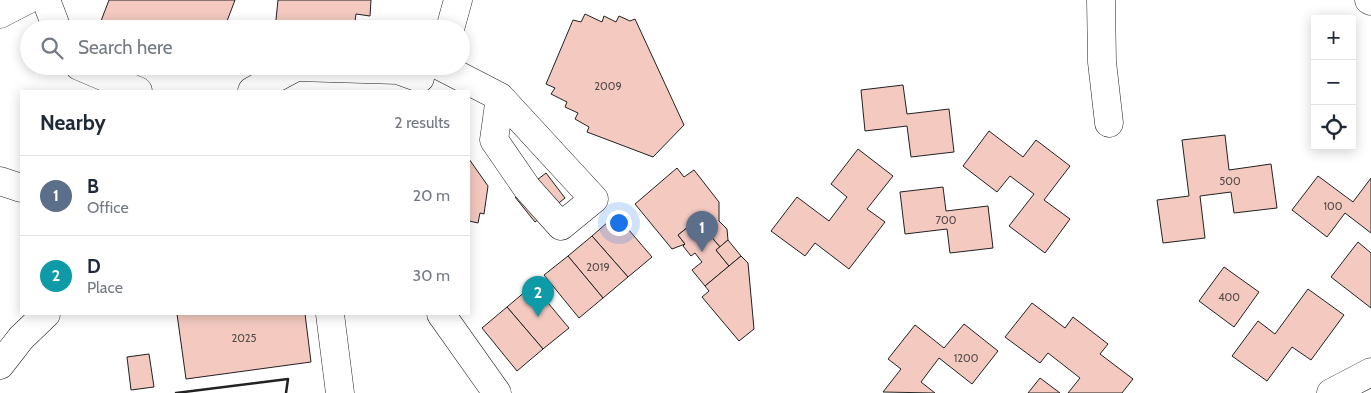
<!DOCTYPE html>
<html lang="en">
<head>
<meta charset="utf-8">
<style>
	:root { --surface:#fff; --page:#f2f2f3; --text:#1f2937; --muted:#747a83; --line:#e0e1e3; --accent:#c62828 }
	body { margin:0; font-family:Cabin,sans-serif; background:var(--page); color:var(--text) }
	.controls { position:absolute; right:15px; top:15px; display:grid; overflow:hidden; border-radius:0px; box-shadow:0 2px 12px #0003 }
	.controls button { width:45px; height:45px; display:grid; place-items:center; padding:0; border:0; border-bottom:1px solid var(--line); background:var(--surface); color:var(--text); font:25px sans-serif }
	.you { position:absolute; left:618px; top:222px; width:18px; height:18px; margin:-12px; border:4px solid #fff; border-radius:50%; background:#1a73e8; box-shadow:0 0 0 8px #1a73e833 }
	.badge { display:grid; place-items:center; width:32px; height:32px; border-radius:50%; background:var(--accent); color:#fff; font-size:16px; font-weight:700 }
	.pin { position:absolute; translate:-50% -41px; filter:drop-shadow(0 1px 2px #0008) }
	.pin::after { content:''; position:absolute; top:26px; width:18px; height:15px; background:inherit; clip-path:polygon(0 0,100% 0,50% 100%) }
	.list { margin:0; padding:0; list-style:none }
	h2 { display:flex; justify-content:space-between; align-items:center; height:65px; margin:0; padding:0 20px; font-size:21px }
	h2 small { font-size:16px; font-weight:400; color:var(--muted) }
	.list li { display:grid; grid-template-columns:32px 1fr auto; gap:15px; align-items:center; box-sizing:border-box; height:80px; padding:0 20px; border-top:1px solid var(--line) }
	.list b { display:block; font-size:19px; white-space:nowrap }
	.list p { margin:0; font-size:16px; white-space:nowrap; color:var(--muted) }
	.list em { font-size:16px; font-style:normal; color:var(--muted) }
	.icon { flex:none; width:28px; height:28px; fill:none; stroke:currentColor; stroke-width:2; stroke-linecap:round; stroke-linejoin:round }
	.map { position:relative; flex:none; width:1371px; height:393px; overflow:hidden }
	.search { position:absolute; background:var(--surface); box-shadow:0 2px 12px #0003; left:20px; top:20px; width:450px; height:55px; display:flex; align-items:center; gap:12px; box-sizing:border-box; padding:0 18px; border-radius:28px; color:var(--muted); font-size:19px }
	.panel { position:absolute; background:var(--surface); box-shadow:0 2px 12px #0003; left:20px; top:90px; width:450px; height:225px; border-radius:0px }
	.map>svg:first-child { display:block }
</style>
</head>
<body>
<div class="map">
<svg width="1371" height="393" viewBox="0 0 1371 393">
	<rect width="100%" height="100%" fill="#fff"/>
	<g fill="#f3c9c0" stroke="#222">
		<path d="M109,0H235L224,29H123L101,21Z"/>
		<path d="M278,0H371L370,16L356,14L354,29H275Z"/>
		<path d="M585,14L602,22L604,16L616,22L619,16L630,21L635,19L684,125L653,157L587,132L589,127L575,119L578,113L565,107L567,102L551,94L555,88L546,84L573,20L581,22Z"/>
		<path d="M903,85L907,114L949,109L954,152L911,157L907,126L865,131L861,90Z"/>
		<path d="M989,131L1023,157L1036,140L1070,166L1044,200L1070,219L1045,253L1009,226L1034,194L1010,176L997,192L963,166Z"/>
		<path d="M1225,135L1229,170L1271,164L1277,208L1234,213L1231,192L1200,196L1205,238L1163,243L1157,200L1189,196L1182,140Z"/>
		<path d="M858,149L893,176L867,209L885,222L849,269L815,243L805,256L771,231L797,197L829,221L847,197L831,184Z"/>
		<path d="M469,159L488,186L484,214L480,213L478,223L469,221Z"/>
		<path d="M677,168L684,177L694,170L719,202V221L727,229L728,240L720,247L697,220L678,235L685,244L672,249L635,204Z"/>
		<path d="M546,173L565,198L535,222L515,197Z"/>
		<path d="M1318,176L1353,202L1371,178V233L1345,213L1327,237L1292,210Z"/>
		<path d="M943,187L946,211L988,206L993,248L950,253L947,229L905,234L900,192Z"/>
		<path d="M616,215L652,257L628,277L592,236Z"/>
		<path d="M697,220L720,247L716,250L729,266L705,286L692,270L702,262L695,253L691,256L683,246L685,244L678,235Z"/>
		<path d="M592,236L628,277L603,298L568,256Z"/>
		<path d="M728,240L741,256L729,266L716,250Z"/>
		<path d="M1358,242L1371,253V308L1331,277Z"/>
		<path d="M568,256L603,298L579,318L544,275Z"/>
		<path d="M741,256L748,263L754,329L739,341L702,297L709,291L705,286Z"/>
		<path d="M1224,267L1259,292L1234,327L1199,301Z"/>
		<path d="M533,285L569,328L543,349L507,307Z"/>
		<path d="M1308,289L1344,315L1311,360L1292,347L1267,381L1232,356L1258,321L1275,334Z"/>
		<path d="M1032,303L1065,328L1073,317L1108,344L1100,354L1133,379L1122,393H1068L1080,378L1048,353L1040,363L1005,337Z"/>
		<path d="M507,307L543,349L517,371L482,328Z"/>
		<path d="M177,314H305L311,362L186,379Z"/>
		<path d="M964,324L998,351L972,384L939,358L921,382L935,393L883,392L901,369L888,359L915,325L944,348Z"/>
		<path d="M149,354L154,387L131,390L127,357Z"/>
		<path d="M1040,378L1060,393H1028Z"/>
	</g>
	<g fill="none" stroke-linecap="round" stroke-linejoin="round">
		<g stroke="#222" stroke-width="29">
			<g id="minor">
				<path d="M46,0L57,29"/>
				<path d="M1101,0L1102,62L1109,123"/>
				<path d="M0,14L27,0"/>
				<path d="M450,29L458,0"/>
				<path d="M79,66L138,91"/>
				<path d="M440,66L500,97L594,199L561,226L527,188L494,140L500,97"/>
				<path d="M252,91L296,67L398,70L420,78"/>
				<path d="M0,181L21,188"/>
				<path d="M330,314L340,393"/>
				<path d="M441,314L497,393"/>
				<path d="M0,365L21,338L46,314"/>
				<path d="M1331,393L1371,372"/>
			</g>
		</g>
		<g stroke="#222" stroke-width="29">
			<path id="major" d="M1369,0L1371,1"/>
		</g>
		<use href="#minor" stroke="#fff" stroke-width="28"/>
		<use href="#major" stroke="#fff" stroke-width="28"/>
		<path stroke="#222" stroke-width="2.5" d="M176,393L288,379L286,393"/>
	</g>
	<g text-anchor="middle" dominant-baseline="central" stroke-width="4" stroke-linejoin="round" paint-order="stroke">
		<g font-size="11" fill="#564c4a">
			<text x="608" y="86">2009</text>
			<text x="1230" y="181">500</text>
			<text x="1333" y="206">100</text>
			<text x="946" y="220">700</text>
			<text x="598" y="267">2019</text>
			<text x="1229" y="297">400</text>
			<text x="244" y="338">2025</text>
			<text x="966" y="358">1200</text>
		</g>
	</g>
</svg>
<div class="controls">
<button>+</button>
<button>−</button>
<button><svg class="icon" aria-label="locate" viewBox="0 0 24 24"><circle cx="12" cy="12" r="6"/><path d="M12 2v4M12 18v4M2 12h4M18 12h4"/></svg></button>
</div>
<div class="you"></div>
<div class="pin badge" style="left:702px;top:252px;background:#5c6f8a">1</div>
<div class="pin badge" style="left:538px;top:317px;background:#0f9aa8">2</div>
<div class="search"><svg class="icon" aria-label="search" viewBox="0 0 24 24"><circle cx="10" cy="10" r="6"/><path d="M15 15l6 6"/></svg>Search here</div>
<section class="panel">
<h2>Nearby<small>2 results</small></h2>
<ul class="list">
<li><span class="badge" style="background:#5c6f8a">1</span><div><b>B</b><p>Office</p></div><em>20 m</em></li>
<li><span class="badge" style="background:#0f9aa8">2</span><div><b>D</b><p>Place</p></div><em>30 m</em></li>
</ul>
</section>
</div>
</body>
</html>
